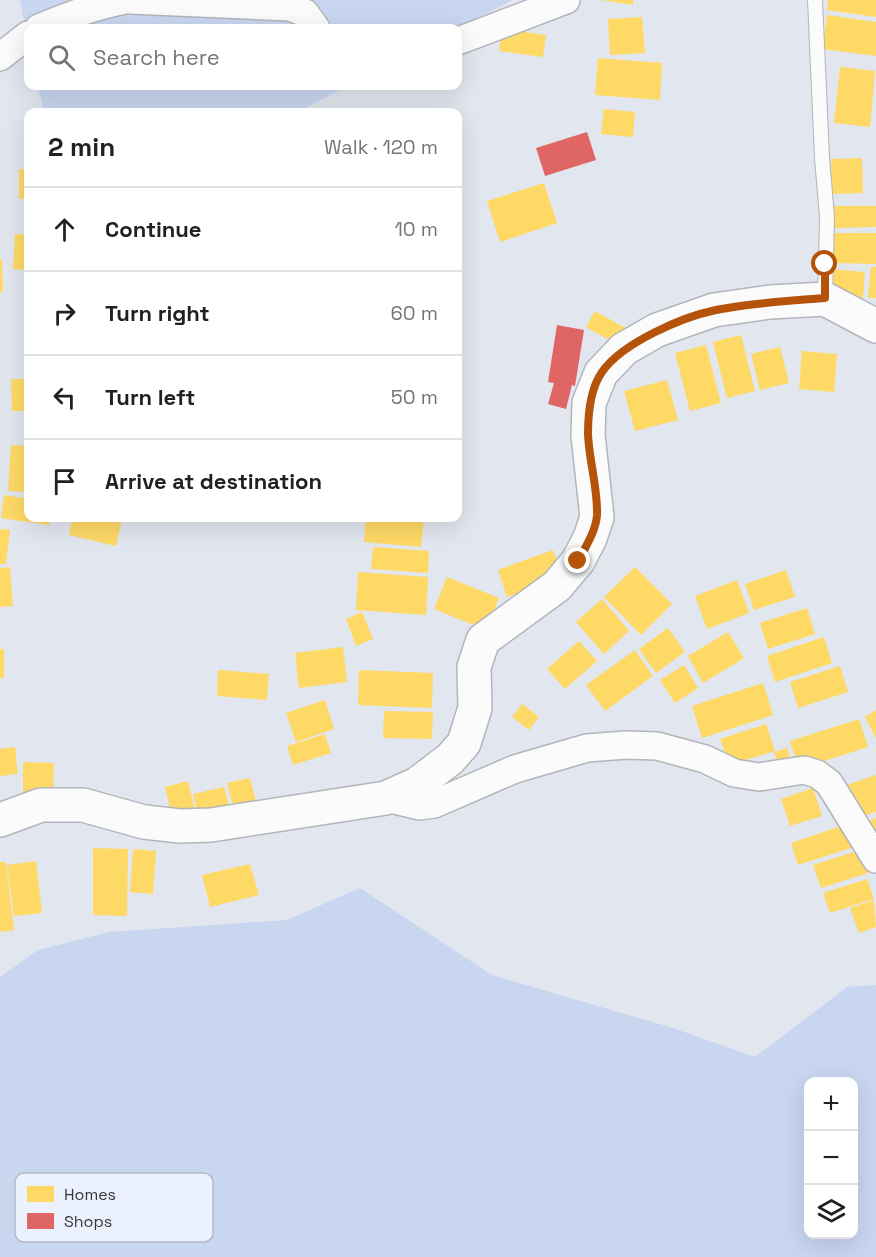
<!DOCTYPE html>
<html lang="en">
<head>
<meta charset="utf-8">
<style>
	:root { --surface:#fff; --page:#f2f2f2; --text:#202124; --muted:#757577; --line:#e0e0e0 }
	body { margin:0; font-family:"Space Grotesk",sans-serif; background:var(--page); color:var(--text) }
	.controls { position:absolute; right:18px; bottom:18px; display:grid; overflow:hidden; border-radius:12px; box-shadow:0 6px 24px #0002 }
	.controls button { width:54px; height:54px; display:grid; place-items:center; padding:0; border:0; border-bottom:2px solid var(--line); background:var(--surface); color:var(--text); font:30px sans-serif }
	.stop { position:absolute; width:18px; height:18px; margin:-14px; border:4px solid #b45309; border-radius:50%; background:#fff }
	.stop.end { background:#b45309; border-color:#fff; box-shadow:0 2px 6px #0008 }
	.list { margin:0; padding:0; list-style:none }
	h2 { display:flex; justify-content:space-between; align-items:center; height:78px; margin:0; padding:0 24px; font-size:26px }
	h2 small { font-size:20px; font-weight:400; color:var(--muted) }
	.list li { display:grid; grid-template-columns:39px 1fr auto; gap:18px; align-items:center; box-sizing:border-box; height:84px; padding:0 24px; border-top:2px solid var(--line) }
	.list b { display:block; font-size:22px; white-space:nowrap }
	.list em { font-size:20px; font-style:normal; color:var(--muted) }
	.icon { flex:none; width:33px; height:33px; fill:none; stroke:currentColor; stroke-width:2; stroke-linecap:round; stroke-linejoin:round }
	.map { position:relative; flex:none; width:876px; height:1257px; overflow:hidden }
	.search { position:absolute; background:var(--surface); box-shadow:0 6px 24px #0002; left:24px; top:24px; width:438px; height:66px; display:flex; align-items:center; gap:15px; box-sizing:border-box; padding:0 21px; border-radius:12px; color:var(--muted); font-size:22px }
	.panel { position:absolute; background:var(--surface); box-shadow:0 6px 24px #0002; left:24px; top:108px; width:438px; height:414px; border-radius:12px }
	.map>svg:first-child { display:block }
</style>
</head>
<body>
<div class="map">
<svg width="876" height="1257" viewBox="0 0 876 1257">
	<rect width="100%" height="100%" fill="#e2e6ee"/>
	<g fill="#c9d6f0" fill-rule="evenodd">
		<path d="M20,0H513L457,28H28V40Z"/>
		<path d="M38,86H347L298,112H44Z"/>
		<path d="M360,888L492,975L673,1028L755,1057L847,987L876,985V1257H0V977L38,950L109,932L287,920ZM808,1082H854V1234H808Z"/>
	</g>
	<g fill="#ffd966">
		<path d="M601,0H633V5Z"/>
		<path d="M828,0H876V17L827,10Z"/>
		<path d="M827,15L876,22V56L823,49Z"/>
		<path d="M642,17L645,53L610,55L608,19Z"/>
		<path d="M502,29L546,35L543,57L499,51Z"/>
		<path d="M598,58L662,63L660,100L595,95Z"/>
		<path d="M840,67L875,71L870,127L834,123Z"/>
		<path d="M604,109L635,112L633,137L601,134Z"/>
		<path d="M862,158L863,193L832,194L831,159Z"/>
		<rect x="19" y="169" width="9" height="30"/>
		<path d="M544,183L557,223L500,242L487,201Z"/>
		<path d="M834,206H876V227L834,228Z"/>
		<path d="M832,233H876V264L832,263Z"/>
		<path d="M15,234L28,235V270L13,269Z"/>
		<path d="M0,259H2L3,292H0Z"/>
		<path d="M871,267H876V298H868Z"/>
		<path d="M830,269L865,272L863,298L828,294Z"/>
		<path d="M595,311L629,330L620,346L586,327Z"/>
		<path d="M741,335L755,391L727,398L713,342Z"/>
		<path d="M706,345L721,403L690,411L675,353Z"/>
		<path d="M780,347L789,383L760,390L751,354Z"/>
		<path d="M802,351L837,354L834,392L799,389Z"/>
		<path d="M11,379H28V411H12Z"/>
		<path d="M667,380L678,420L635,431L624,391Z"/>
		<path d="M11,445L28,446V492L8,491Z"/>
		<path d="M4,495L28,499V518H50L49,525L1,518Z"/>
		<path d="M73,518H122L116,546L69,535Z"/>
		<path d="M221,518H248V522Z"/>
		<path d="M366,518H424L421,547L364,542Z"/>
		<path d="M0,529L10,530L6,564H0Z"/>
		<path d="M373,547L429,551L428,573L371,569Z"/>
		<path d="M553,550L563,577L507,597L498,570Z"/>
		<path d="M10,567L13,606L0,607V568Z"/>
		<path d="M635,567L672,604L641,635L604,597Z"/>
		<path d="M786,570L795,597L754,610L745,584Z"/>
		<path d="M358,572L428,577L426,615L356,610Z"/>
		<path d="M447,577L499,598L486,630L434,609Z"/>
		<path d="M737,580L749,613L707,629L695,596Z"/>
		<path d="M602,599L629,631L604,654L576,622Z"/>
		<path d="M807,608L815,634L768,649L760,623Z"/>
		<path d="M362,612L373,639L356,646L346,619Z"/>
		<path d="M668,628L685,652L656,673L639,649Z"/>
		<path d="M728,632L744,658L703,683L688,656Z"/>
		<path d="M824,637L832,663L775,682L767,656Z"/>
		<path d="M579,641L597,661L565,689L547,669Z"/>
		<path d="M343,647L347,682L299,688L295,653Z"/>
		<rect x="0" y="649" width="4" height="29"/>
		<path d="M635,650L653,676L605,711L586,685Z"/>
		<path d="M684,665L698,688L675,703L660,680Z"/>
		<path d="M840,666L848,692L798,708L790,682Z"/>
		<path d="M218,670L269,674L267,700L217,696Z"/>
		<path d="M359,670L433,673L432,708L358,705Z"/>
		<path d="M763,683L773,715L702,738L692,706Z"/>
		<path d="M325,700L334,729L296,742L286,713Z"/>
		<path d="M522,704L539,717L529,730L512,717Z"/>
		<path d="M876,710V738L865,717Z"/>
		<path d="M384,711L433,712L432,739L383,738Z"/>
		<path d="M859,719L868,747L799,769L790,741Z"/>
		<path d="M766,724L775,751L729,765L720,739Z"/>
		<path d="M325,734L331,753L293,765L287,746Z"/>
		<path d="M15,747L18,774L0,776V749Z"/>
		<path d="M787,748L793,767L780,771L774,752Z"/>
		<path d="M23,762L54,763L53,793L23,792Z"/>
		<path d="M876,775V812L858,818L847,785Z"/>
		<path d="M250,778L258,809L235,814L227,783Z"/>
		<path d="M188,781L195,811L172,817L165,787Z"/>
		<path d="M224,787L231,812L199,819L193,794Z"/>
		<path d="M813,788L822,816L790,826L781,799Z"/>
		<path d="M876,818V850L865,822Z"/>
		<path d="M844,825L851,848L798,865L791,843Z"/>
		<path d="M93,848L128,849L127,916L93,915Z"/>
		<path d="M133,849L156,851L153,894L130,892Z"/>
		<path d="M860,850L868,873L821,888L813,865Z"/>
		<path d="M36,861L42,913L14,916L7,865Z"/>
		<path d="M0,862H6L14,930L0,932Z"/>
		<path d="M250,864L259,895L210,907L202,875Z"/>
		<path d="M867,879L874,899L830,913L823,893Z"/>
		<path d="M874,900L876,927L859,933L850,908Z"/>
	</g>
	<g fill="#e06666">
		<path d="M587,132L596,160L545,176L536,148Z"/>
		<path d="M557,325L584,330L575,386L572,385L566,409L548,404L554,383L548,382Z"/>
	</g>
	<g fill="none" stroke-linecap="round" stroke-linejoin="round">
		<g stroke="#b2b5bb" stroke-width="16">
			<path id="service" d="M815,0L822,158L827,217L825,299"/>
		</g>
		<g stroke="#b2b5bb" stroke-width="30">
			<g id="minor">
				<path d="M130,0L290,7L305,13L316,28"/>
				<path d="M39,28C67,16 95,6 125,0"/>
				<path d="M458,41L566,0"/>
				<path d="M0,57L28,35"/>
				<path d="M386,798L419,806L434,804L515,769L587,748L626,745L657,746L705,759L734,773L759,777L804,770L817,774L829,783L876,859"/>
			</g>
		</g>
		<g stroke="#b2b5bb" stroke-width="36">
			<path id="tertiary" d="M0,820L41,805H83L144,822L180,826L211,825L386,798L417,784L450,759L464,743L475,708L474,667L483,640L557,586L578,561L590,538L597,517L588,435L589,403L601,373L624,349L657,330L714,310L770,302L825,299L876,326"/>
		</g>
		<use href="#service" stroke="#fbfbfc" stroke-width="14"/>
		<use href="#minor" stroke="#fbfbfc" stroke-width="27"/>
		<use href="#tertiary" stroke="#fbfbfc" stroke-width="33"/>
	</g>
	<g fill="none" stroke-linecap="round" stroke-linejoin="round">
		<path stroke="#b45309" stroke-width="8" d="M578,561C585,548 596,531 597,515C598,488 589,461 588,434C588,413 590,389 602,372C622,343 682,317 716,310C752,303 788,301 825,298V264"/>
	</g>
	<rect x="15" y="1173" width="198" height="69" rx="9" fill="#ebf2fe" stroke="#b4bac4" stroke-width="1.5"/>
	<rect x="27" y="1186" width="27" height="16" fill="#ffd966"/>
	<rect x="27" y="1213" width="27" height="16" fill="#e06666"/>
	<g font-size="16" fill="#35383e">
		<text x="64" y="1200">Homes</text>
		<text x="64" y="1227">Shops</text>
	</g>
</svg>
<div class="controls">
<button>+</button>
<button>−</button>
<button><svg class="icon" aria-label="layers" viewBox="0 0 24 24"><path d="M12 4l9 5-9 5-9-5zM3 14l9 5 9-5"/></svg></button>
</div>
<div class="stop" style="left:825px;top:264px"></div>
<div class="stop end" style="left:578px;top:561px"></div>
<div class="search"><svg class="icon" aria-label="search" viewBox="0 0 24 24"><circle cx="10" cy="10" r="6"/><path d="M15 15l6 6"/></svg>Search here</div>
<section class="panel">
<h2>2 min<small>Walk · 120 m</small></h2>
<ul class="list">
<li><svg class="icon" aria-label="ahead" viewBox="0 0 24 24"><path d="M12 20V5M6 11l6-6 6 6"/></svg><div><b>Continue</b></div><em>10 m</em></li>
<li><svg class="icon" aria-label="right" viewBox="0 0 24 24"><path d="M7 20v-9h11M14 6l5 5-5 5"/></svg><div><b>Turn right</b></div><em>60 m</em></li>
<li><svg class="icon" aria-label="left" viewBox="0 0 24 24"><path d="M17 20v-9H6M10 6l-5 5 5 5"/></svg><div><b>Turn left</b></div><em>50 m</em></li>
<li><svg class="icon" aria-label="arrive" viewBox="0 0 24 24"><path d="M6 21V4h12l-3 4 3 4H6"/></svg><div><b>Arrive at destination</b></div></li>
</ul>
</section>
</div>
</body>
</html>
